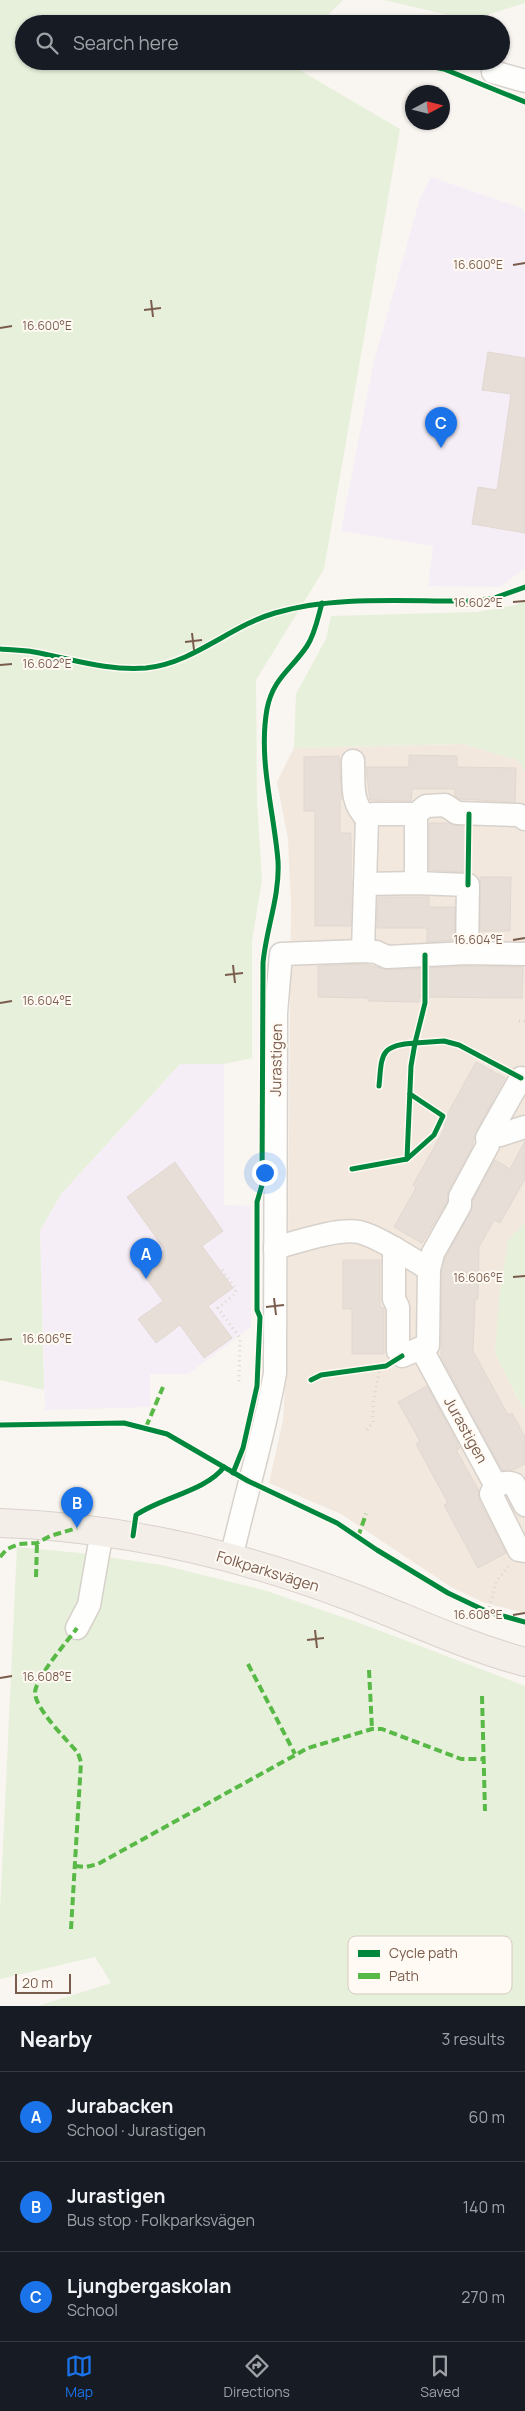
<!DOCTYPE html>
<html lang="en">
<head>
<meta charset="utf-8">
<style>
	:root { --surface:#171b24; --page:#20242c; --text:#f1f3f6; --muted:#9ea1a6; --line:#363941; --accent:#1a73e8 }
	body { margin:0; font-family:Manrope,sans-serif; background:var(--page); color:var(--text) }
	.compass { position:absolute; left:405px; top:85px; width:45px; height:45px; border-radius:50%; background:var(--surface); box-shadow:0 1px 4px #0004; rotate:83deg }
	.scale { position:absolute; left:15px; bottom:12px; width:56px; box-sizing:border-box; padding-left:5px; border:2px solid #7a5c4d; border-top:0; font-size:14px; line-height:18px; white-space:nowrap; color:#7a5c4d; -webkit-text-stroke:4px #fffaf3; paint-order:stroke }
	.you { position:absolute; left:264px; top:1172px; width:18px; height:18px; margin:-12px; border:4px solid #fff; border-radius:50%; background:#1a73e8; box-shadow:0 0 0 8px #1a73e833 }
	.badge { display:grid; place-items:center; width:32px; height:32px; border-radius:50%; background:var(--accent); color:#fff; font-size:16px; font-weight:700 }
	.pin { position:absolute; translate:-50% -41px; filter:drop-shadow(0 1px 2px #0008) }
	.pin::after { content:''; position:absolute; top:26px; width:18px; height:15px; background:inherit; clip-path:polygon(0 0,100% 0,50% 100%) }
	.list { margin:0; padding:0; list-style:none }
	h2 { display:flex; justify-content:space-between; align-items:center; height:65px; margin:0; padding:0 20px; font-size:21px }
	h2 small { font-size:16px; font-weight:400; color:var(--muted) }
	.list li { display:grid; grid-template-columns:32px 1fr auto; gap:15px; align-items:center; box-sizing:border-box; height:90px; padding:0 20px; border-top:1px solid var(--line) }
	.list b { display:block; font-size:19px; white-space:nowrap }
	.list p { margin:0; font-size:16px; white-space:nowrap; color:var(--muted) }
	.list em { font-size:16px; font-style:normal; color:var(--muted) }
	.icon { flex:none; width:28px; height:28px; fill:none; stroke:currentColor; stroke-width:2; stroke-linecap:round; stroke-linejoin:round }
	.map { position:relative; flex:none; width:525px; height:2006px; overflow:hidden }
	.search { position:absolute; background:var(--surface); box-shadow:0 1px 4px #0004; left:15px; right:15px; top:15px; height:55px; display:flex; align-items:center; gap:12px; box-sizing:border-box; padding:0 18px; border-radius:28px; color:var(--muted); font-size:19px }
	.sheet { height:335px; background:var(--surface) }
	nav { display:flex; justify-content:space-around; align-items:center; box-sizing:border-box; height:70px; border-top:1px solid var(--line); background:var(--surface); font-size:14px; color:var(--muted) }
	nav a { display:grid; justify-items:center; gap:2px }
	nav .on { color:var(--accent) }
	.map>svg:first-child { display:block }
</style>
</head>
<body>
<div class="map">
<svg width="525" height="2006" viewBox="0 0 525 2006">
	<rect width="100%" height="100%" fill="#f9f5f0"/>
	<path fill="#f2e8de" d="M463,744L518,760L525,771V1222L508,1241L495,1353L522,1407H525V1613L485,1603L451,1587L341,1514L269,1483L283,1420L287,1357L291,902L288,839L277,782L294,748Z"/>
	<g fill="#f6eef6">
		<path d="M431,177L522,208L525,212V568L500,587L428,586L433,546L341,531L373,365L420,198Z"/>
		<path d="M180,1064H224V1205L251,1206V1327L188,1374H150V1407L45,1410L40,1231L61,1194Z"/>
	</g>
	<g fill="#e7f0db">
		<path d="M0,0H343L319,24H24V61H284L400,129L324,569L256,680L257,803L262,880L252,941V1058L224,1064H180L61,1194L40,1231L44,1390L0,1380Z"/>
		<path d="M384,0H525V3L470,20Z"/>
		<path d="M525,600V771L518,760L463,744L294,748L296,694L326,639L331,616L477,612L516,605Z"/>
		<path d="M525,1222V1407L523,1408L495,1353L499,1298L508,1241Z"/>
		<path d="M17,1547L80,1553L162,1565L267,1591L365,1625L525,1686V2006H38L111,1983L95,1957L0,1979V1911Z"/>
	</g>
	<g fill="#e6ded7" stroke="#e2d8d2">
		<path d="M488,352L525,358V533L472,524L478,487L497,490L511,394L482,390Z"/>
		<path d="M409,755L457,756V767L516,768L515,802L460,799L455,796V789H412L411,801L370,800L366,767H409Z"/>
		<path d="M339,756L342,799H340V833H351V926H315V811H304V757Z"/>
		<path d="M429,823H448L463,826V872L429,870Z"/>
		<path d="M480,877H511L510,931H480Z"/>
		<path d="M378,897H429V907H455L454,940L427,942V928H377Z"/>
		<path d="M363,964L388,970L467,966L523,967L522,998L419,997V1002L368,1001V998L318,997V966Z"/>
		<path d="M476,1062L505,1078L476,1132L472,1147L448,1191L447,1202L422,1243L394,1227L416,1188L413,1185L446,1126L442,1124Z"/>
		<path d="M525,1141V1179L500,1223L494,1220L479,1247L478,1299H475L473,1351L508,1415L512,1413L525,1437V1464L513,1470H502L441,1357L442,1271L445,1258L471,1211L473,1200L495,1160L510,1169Z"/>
		<path d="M175,1162L223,1231L202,1246L233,1288L208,1306L232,1338L204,1358L180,1325L156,1343L138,1319L163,1301L139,1269L165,1250L127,1197Z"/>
		<path d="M343,1260H380V1307L384,1308V1354H352V1309H343Z"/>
		<path d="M427,1386L460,1448L456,1450L479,1491V1500L506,1553L478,1568L444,1505L448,1503L416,1444L420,1441L398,1402Z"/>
	</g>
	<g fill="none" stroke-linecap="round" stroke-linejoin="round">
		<g stroke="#d7d1cb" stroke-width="25">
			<g id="minor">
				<path d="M493,72L525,81"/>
				<path d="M353,761C354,782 350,803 367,818"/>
				<path d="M416,814V883"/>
				<path d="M365,884L416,883L468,885L467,953"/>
				<path d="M363,951L367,818L373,814H416L426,806L445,805L457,813L519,815L525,819"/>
				<path d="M492,1130L500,1135L525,1127"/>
				<path d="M275,1248C297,1242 337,1228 359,1232C372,1235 383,1242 394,1248V1299L398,1307V1351L402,1356L421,1348L496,1486"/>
				<path d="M394,1248L429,1269L428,1345L421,1348"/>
				<path d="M429,1269L433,1253L460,1205V1197L488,1145L487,1138L521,1078L525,1080"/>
				<path d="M525,1505L514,1484C505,1481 494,1484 491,1494L519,1550L525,1551"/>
				<path d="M231,1559C245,1496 264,1436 275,1373L276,1013L281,954L363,951L376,952L387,957L467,953L525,954"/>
				<path d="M77,1628L89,1605L102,1531"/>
			</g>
		</g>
		<g stroke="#dad1cc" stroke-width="30">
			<path id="major" d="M0,1523C120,1527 238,1554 351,1597C409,1619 465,1646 525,1662"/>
		</g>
		<g stroke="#dcd5d0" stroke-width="3" stroke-dasharray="1 4" stroke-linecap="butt">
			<path d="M519,1021H525"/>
			<path d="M222,1270L236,1289L234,1295L218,1308L240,1338L239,1383"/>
			<path d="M367,1430L373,1422V1404L380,1367"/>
			<path d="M488,1612L496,1582L509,1565"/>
		</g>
		<use href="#minor" stroke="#fefefd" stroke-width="22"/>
		<use href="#major" stroke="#f3eee8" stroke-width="28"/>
		<g stroke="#58b947" stroke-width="4" stroke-dasharray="8 4" stroke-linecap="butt">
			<path d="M146,1427L163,1387"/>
			<path d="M358,1537L366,1514"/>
			<path d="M0,1557L7,1549L19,1544L37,1543L50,1536L77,1528"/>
			<path d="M36,1577L37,1543"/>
			<path d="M248,1664L295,1754"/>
			<path d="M369,1670L372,1729"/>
			<path d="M482,1696L485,1811"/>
			<path d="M75,1866L86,1867L98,1864L308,1748L372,1729H382L461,1759H484"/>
			<path d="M71,1929L81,1762L78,1753C67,1740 36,1710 35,1693C35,1678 67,1642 77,1628"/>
		</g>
		<g stroke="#fffaf3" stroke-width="8">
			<g id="cycleway">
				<path d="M403,61L444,69L525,102"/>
				<path d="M0,649C11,650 23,650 34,652C72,659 107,671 146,668C194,663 230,626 275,613C335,595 409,602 472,601L494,598L525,587"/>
				<path d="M468,885L469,814"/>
				<path d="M425,955V1003L415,1043L444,1041L459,1045L521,1078"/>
				<path d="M407,1159L434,1135L443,1116L410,1094"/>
				<path d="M352,1169L407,1159L411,1066L415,1043C379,1045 382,1055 379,1086"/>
				<path d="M311,1380L321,1375L386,1366L402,1356"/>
				<path d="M0,1425L124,1423L167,1434L248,1481L337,1523L377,1550L448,1593L488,1612L525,1622"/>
				<path d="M233,1473L243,1448L257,1386L260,1317L257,1310V1202L262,1185L263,963C266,929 280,896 278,861C274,811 258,760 267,709C273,678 291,670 307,646C315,634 318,617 322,603"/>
				<path d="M133,1536L136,1515C162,1497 206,1491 224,1467"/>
			</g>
		</g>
		<use href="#cycleway" stroke="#00873e" stroke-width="5"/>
	</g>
	<path fill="none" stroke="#7a5c4d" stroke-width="2" d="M513,265L525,263M151,300L153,317M144,310L161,308M0,328L12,326M513,602L525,601M192,633L194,650M185,642L202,640M0,665L12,664M513,940L525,938M233,965L235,983M225,975L243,973M0,1003L12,1001M513,1277L525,1276M274,1298L276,1315M266,1307L284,1305M0,1340L12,1339M513,1615L525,1613M315,1630L317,1648M307,1640L324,1638M0,1678L12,1676"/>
	<g text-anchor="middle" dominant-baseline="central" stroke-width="4" stroke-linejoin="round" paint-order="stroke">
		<g font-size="15" fill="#7a5c4d" stroke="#fffaf3">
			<text transform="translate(276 1060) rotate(-89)">Jurastigen</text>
			<text transform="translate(466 1430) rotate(61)">Jurastigen</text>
			<text transform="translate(268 1571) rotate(17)">Folkparksvägen</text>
		</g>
	</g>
	<rect x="348" y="1936" width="164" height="58" rx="8" fill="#fffaf3" stroke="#d7cbc1" stroke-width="1"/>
	<rect x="358" y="1950" width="22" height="7" fill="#00873e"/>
	<rect x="358" y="1973" width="22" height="6" fill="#58b947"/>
	<g font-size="14" fill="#7a5c4d">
		<text x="389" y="1958">Cycle path</text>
		<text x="389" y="1981">Path</text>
	</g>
	<g font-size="12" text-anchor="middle" fill="#7a5c4d" stroke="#fffaf3" stroke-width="4" stroke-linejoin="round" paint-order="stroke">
		<text x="478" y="269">16.600°E</text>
		<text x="47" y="330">16.600°E</text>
		<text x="478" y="607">16.602°E</text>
		<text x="47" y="668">16.602°E</text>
		<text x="478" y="944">16.604°E</text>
		<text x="47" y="1005">16.604°E</text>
		<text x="478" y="1282">16.606°E</text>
		<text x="47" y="1343">16.606°E</text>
		<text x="478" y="1619">16.608°E</text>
		<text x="47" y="1681">16.608°E</text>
	</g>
</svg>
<svg class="compass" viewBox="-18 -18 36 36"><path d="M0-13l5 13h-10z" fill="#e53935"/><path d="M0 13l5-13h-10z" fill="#9ea1a6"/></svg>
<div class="scale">20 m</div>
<div class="you"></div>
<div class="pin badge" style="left:146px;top:1279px">A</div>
<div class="pin badge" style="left:77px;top:1528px">B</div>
<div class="pin badge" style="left:441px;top:448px">C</div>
<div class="search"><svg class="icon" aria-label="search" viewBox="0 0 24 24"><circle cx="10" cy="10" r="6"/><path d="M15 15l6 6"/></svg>Search here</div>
</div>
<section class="sheet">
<h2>Nearby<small>3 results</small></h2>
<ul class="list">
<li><span class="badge">A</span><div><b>Jurabacken</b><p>School · Jurastigen</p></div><em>60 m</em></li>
<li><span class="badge">B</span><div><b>Jurastigen</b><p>Bus stop · Folkparksvägen</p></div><em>140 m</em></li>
<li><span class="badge">C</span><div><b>Ljungbergaskolan</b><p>School</p></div><em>270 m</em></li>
</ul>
</section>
<nav>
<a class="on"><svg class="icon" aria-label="map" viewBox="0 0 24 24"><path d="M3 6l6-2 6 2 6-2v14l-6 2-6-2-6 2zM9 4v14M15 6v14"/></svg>Map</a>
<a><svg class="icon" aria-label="directions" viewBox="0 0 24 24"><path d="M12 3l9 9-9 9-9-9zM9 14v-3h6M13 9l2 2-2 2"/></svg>Directions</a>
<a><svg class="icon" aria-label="saved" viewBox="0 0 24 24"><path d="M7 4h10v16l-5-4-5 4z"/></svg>Saved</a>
</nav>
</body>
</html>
